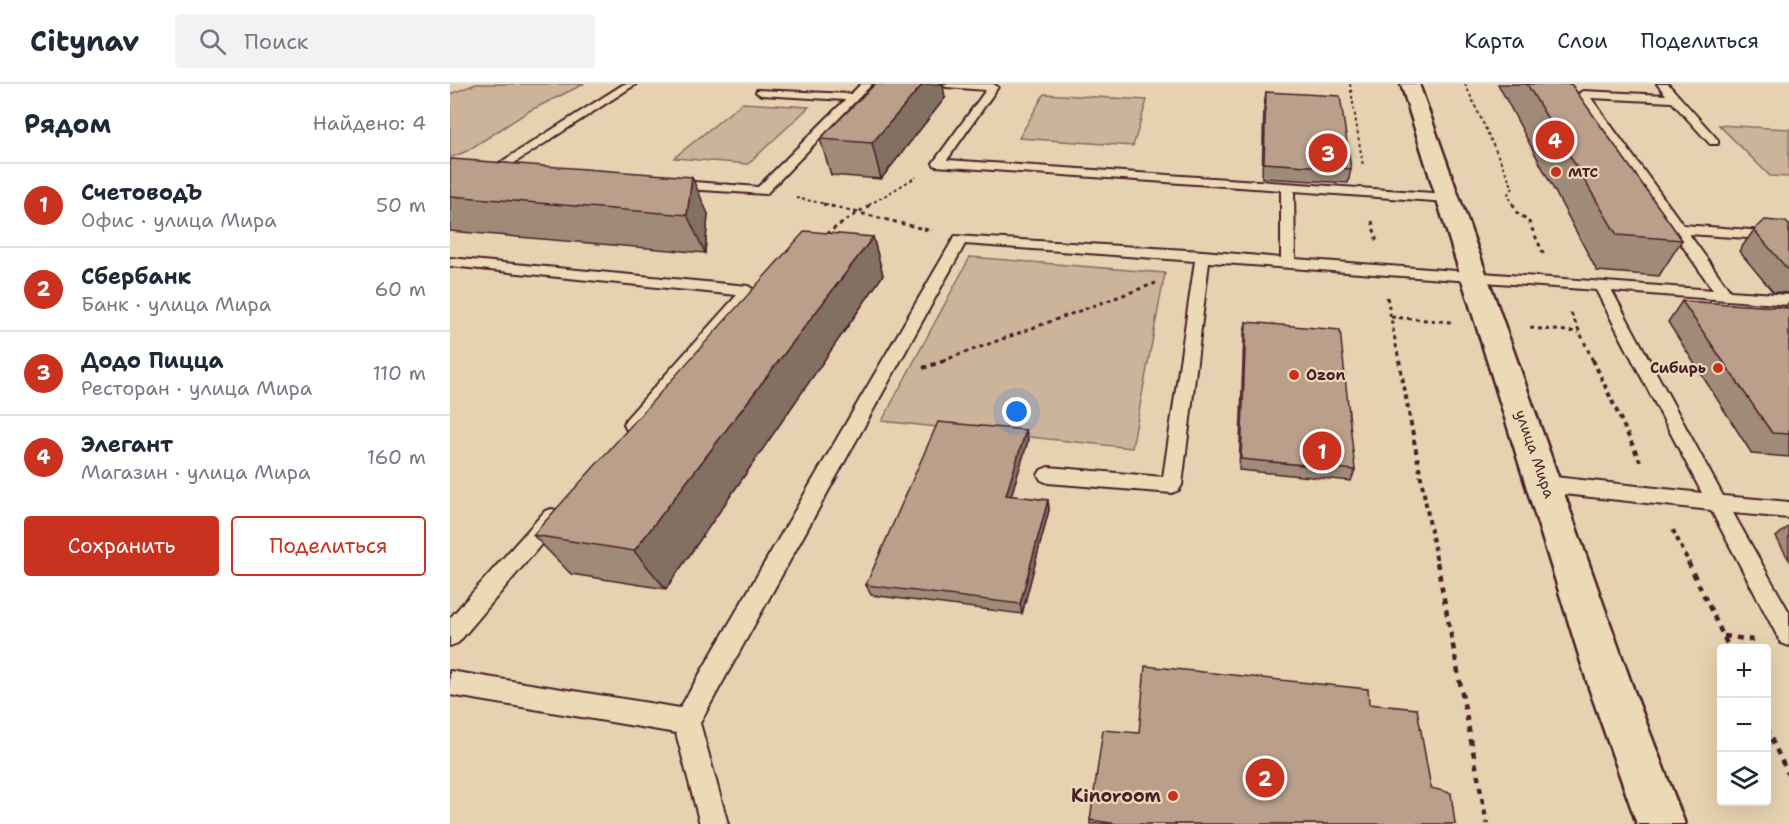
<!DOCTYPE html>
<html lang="ru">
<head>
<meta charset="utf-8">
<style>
	:root { --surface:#fff; --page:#f2f2f3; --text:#1f2937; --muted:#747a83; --line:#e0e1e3; --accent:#c8321e }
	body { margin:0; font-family:"Shantell Sans",sans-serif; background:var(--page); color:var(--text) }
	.controls { position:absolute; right:18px; bottom:18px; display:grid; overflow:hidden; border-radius:6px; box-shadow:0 6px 24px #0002 }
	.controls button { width:54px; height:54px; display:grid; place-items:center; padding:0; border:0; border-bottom:2px solid var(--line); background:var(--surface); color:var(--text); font:30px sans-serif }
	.you { position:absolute; left:567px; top:328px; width:21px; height:21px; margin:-15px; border:4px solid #fff; border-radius:50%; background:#1a73e8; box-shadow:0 0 0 9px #1a73e833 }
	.badge { display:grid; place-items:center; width:39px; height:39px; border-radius:50%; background:var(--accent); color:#fff; font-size:20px; font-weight:700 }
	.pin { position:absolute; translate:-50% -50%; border:3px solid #fff; box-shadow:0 2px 6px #0006 }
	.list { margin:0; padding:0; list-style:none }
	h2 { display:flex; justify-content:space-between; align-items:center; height:78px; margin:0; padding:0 24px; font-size:26px }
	h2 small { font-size:20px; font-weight:400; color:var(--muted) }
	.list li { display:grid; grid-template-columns:39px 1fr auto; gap:18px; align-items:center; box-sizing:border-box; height:84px; padding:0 24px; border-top:2px solid var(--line) }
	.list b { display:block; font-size:22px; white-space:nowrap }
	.list p { margin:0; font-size:20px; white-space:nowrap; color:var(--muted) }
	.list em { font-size:20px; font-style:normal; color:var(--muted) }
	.actions { display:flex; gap:12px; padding:18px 24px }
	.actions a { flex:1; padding:14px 0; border:2px solid var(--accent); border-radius:6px; text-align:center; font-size:21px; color:var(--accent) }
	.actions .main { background:var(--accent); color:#fff }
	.icon { flex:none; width:33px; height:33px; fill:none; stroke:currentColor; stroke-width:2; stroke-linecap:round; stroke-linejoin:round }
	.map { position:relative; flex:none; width:1339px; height:740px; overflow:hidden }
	header { display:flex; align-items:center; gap:36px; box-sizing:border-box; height:84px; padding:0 30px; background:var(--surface); border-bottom:2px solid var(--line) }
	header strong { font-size:28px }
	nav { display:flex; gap:33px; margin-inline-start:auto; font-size:21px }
	.search { width:420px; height:54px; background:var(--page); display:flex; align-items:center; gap:15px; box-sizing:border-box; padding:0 21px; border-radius:6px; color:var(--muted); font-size:22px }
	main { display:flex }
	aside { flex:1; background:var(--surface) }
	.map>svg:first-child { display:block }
</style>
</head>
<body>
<header>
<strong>Citynav</strong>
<div class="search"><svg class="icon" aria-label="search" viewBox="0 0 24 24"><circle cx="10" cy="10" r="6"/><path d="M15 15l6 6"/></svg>Поиск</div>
<nav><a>Карта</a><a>Слои</a><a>Поделиться</a></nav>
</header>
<main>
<aside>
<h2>Рядом<small>Найдено: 4</small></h2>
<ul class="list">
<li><span class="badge">1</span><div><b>СчетоводЪ</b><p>Офис · улица Мира</p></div><em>50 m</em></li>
<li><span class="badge">2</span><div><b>Сбербанк</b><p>Банк · улица Мира</p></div><em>60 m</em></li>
<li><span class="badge">3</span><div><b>Додо Пицца</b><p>Ресторан · улица Мира</p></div><em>110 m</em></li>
<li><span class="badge">4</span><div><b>Элегант</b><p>Магазин · улица Мира</p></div><em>160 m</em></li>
</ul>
<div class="actions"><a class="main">Сохранить</a><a>Поделиться</a></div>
</aside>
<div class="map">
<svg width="1339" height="740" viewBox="0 0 1339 740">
	<rect width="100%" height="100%" fill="#e6d2b0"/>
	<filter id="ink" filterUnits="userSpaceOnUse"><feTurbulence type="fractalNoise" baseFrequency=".0167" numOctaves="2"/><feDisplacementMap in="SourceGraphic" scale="12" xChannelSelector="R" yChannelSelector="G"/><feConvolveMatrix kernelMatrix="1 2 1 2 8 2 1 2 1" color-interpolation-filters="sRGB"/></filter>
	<g filter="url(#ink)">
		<g fill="#ccb49b" stroke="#8b6a63" stroke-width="1.5">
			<path d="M26,0H134L79,27L17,67L0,74V10Z"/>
			<path d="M594,10L697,16L683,62L569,54Z"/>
			<path d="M292,19L359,23L298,80L224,74Z"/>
			<path d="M1269,41L1339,45V93L1320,92Z"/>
			<path d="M520,173L715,189L682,364L432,337Z"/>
		</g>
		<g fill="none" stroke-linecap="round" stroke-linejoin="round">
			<g stroke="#4a1f2b" stroke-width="4">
				<g id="service">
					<path d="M174,0H186L47,90H39L37,87Z"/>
					<path d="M411,0H422L316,110L219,104L213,100L219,96L308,103L395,16L311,11L306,8L307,6L401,10Z"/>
					<path d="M491,0H543L548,3L497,76L997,110L1004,114L997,118L844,107L845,175L1263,206L1128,10L1133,7L1216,11L1207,0H1218L1268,56V60H1260L1222,18L1141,14L1233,141L1339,149V157L1239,150L1280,207L1339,211V221L1162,207L1273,412L1339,418V434L1283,429L1339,528V562L1331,559L1261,426L1095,408L1088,405L1085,400L1088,395L1095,392L1252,409L1146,206L759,178L732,401L729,406L722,409L598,399L591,396L588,391L591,386L598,383L713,393L745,177L515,160L250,639L278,740H250L226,649L0,611V587L230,624L505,152L753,167L831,174V106L485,82L483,79L536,6L496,3Z"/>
					<path d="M0,174L298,202L306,207L190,345L183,347L176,345L174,340L176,335L287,211L0,182Z"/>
					<path d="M102,425L109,427L113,433L109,439L8,559L0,562V534L95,427Z"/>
				</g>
			</g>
			<g stroke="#4a1f2b" stroke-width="5">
				<path id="primary" d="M951,0H969L1184,607L1235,740H1187L1140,607Z"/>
			</g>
			<g stroke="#4a1f2b" stroke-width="2" stroke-dasharray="3 3" stroke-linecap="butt">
				<path d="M900,0L913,82"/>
				<path d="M1015,0L1063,104L1058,110L1063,121"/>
				<path d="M346,114L381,121"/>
				<path d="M419,121L466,93"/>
			</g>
			<g stroke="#4a1f2b" stroke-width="3" stroke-dasharray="4 4" stroke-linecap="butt">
				<path d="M373,120L482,147"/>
				<path d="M1063,120L1067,129L1078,136L1094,171"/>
				<path d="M922,137L927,159"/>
				<path d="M376,150L421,120"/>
				<path d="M937,213L949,277"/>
				<path d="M1121,229L1143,277"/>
				<path d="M941,233L1001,238"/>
				<path d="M1080,244L1129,248"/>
				<path d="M492,277L706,199"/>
			</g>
			<g stroke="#4a1f2b" stroke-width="4" stroke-dasharray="4.5 4.5" stroke-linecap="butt">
				<path d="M949,276L987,479"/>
				<path d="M1143,276L1190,377"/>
				<path d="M473,284L496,276"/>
				<path d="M1223,446L1239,479"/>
			</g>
			<g stroke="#4a1f2b" stroke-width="4.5" stroke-dasharray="6 6" stroke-linecap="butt">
				<path d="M987,478L1037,740"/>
				<path d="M1238,478L1279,564"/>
				<path d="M1274,552L1303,556"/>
				<path d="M1316,644L1339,692"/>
			</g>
			<use href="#service" fill="#ecd9b6" fill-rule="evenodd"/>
			<use href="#primary" fill="#ecd9b6" fill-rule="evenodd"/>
		</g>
		<g fill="#a08a78" stroke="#4a1f2b" stroke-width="1.5">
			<path d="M1048,0H1121L1232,156L1209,192L1147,187Z"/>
			<path d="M816,8L901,85L898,99L812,94L814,22Z"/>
			<path d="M495,14L431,95L381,91L370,55Z"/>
			<path d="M0,76L258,130L255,169L0,147Z"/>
			<path d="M1339,141V209L1323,208L1289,167L1304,146Z"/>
			<path d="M423,153L433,191L216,505L121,490L83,451Z"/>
			<path d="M1232,217L1336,224L1335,223L1339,218V373L1302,370L1218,238Z"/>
			<path d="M796,238L905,386L901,397L789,386L794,249Z"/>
			<path d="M576,346L578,357L561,412L598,416L599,426L572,530L421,511L416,501Z"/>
			<path d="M1339,442V476L1326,453Z"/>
			<path d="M919,620L1005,740H640V736L689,649Z"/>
		</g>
		<g fill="#827061" stroke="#4a1f2b" stroke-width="1.5">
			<path d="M473,0H493L495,14L431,95L422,59Z"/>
			<path d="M242,93L258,130L255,169L237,131Z"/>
			<path d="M423,153L433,191L216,505L184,467Z"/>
			<path d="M576,346L578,357L558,422L556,411Z"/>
			<path d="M598,416L599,426L572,530L570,520Z"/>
		</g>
		<g fill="#baa08b" stroke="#4a1f2b" stroke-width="1.5">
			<path d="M425,0H473L422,59L370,55Z"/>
			<path d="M1077,0H1121L1232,156L1167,151Z"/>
			<path d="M816,8L890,12L901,85L814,79Z"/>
			<path d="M2,75L242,93L237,131L0,112V76Z"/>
			<path d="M1315,136L1336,138L1339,141V187L1304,146Z"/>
			<path d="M355,147L423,153L184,467L83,451Z"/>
			<path d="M1232,217L1339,224V350L1322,349Z"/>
			<path d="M796,238L890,246L905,386L791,375Z"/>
			<path d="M488,338L576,346L556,411L598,416L570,520L416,501Z"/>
			<path d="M695,582L918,605L919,620L967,625L981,704L1001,709L1005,740H668L640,736L653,646L689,649Z"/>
		</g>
	</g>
	<g fill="#c8321e" stroke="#ecd9b6" stroke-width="2">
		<circle cx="1106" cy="88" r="6"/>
		<circle cx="1268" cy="284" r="6"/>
		<circle cx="844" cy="291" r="6"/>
		<circle cx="723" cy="712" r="6"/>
	</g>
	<g text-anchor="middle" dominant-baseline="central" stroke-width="4.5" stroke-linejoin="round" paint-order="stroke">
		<g font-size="14" font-weight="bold" fill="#4a1f2b" stroke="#ecd9b6" text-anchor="start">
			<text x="1118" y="88">МТС</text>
		</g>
		<g font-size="15" font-weight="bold" fill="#4a1f2b" stroke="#ecd9b6" text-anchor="end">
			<text x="1256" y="284">Сибирь</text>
			<text x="856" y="291" text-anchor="start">Ozon</text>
		</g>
		<g font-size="15" fill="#4a1f2b" stroke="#ecd9b6">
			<text transform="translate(1085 370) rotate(71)">улица Мира</text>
		</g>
		<g font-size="18" font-weight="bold" fill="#4a1f2b" stroke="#ecd9b6" text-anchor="end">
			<text x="711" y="712">Kinoroom</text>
		</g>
	</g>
</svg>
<div class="controls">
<button>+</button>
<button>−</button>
<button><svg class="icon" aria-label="layers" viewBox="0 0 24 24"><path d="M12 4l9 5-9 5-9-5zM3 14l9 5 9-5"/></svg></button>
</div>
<div class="you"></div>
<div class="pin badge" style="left:872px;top:367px">1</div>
<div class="pin badge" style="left:815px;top:694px">2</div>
<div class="pin badge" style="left:878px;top:69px">3</div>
<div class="pin badge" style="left:1105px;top:56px">4</div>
</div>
</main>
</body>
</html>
